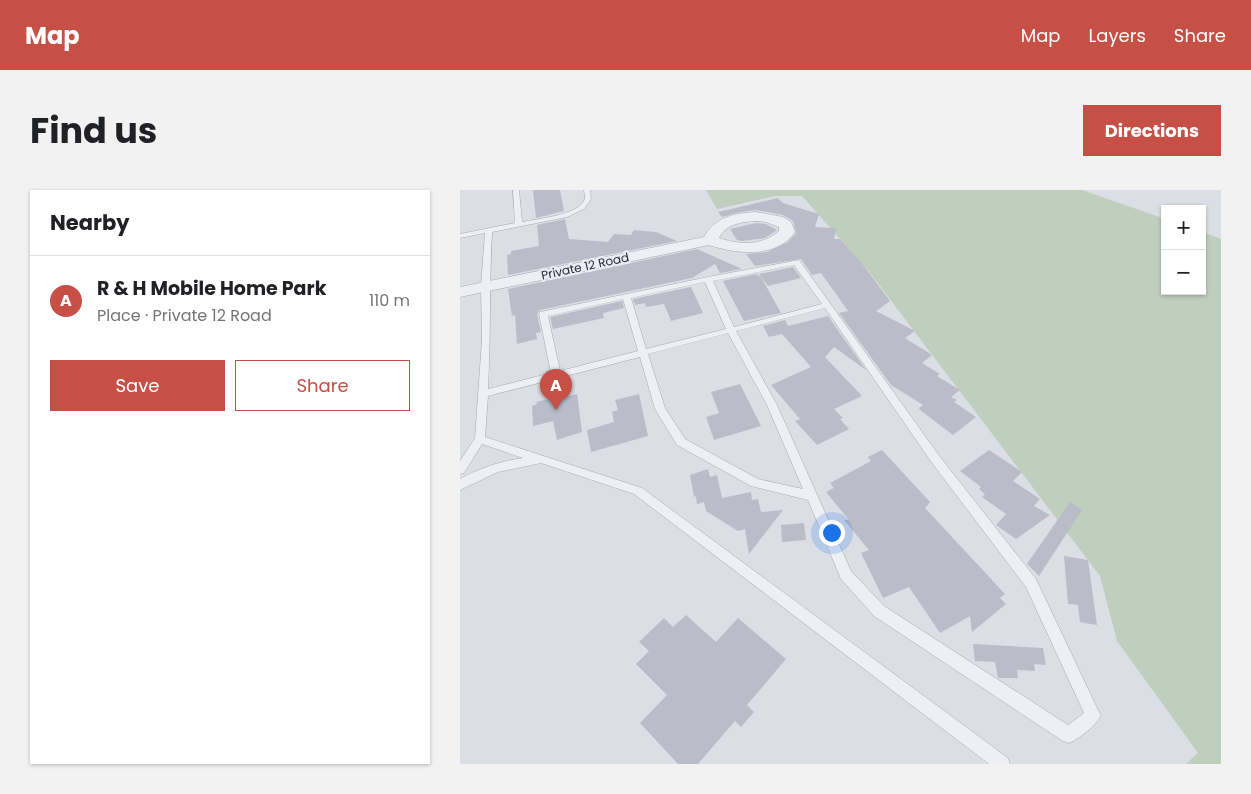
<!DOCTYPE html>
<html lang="en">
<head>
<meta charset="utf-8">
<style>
	:root { --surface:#fff; --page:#f2f2f2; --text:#202124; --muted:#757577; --line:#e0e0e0; --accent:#c64f46 }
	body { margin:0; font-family:Poppins,sans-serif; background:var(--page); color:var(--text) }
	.controls { position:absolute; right:15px; top:15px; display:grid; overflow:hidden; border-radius:0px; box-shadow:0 1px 4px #0004 }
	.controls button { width:45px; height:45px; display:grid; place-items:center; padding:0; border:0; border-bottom:1px solid var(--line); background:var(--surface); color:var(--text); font:25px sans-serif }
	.you { position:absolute; left:371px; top:342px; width:18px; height:18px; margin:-12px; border:4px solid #fff; border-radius:50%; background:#1a73e8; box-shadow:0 0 0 8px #1a73e833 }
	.badge { display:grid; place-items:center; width:32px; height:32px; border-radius:50%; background:var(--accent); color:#fff; font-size:16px; font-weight:700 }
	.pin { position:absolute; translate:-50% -41px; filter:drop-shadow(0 1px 2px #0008) }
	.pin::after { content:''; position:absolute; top:26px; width:18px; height:15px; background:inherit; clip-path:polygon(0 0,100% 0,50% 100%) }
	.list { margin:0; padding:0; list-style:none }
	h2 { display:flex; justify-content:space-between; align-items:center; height:65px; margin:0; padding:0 20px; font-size:21px }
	h2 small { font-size:16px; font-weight:400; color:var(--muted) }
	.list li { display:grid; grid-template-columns:32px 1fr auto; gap:15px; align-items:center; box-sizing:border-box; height:90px; padding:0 20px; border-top:1px solid var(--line) }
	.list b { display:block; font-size:19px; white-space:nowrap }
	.list p { margin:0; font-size:16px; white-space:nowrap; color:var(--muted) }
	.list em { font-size:16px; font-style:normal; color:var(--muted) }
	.actions { display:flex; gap:10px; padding:15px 20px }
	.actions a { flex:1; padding:11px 0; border:1px solid var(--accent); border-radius:0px; text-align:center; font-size:18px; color:var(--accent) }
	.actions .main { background:var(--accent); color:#fff }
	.map { position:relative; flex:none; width:761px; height:574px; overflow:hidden; border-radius:0px }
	header { display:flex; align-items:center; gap:30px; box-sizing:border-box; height:70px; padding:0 25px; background:var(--accent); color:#fff }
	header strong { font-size:24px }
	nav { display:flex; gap:28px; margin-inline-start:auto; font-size:18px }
	.intro { display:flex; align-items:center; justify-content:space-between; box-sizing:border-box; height:120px; padding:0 30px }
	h1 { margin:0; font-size:35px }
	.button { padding:12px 22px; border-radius:0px; background:var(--accent); color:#fff; font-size:18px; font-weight:700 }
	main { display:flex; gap:30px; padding:0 30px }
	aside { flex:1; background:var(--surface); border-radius:0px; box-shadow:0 1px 4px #0004 }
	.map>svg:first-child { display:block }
</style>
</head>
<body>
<header>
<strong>Map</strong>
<nav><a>Map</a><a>Layers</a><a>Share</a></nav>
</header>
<div class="intro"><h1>Find us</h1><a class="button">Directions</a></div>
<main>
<aside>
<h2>Nearby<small></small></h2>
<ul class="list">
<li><span class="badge">A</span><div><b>R &amp; H Mobile Home Park</b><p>Place · Private 12 Road</p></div><em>110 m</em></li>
</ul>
<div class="actions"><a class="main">Save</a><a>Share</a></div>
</aside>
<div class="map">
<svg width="761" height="574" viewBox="0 0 761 574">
	<rect width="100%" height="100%" fill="#dcdee5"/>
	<path fill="#becfbd" d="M246,0H622L705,29V101H742V42L761,49V574H726L738,563L657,451L640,386L407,79L342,6H315L257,19Z"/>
	<g fill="#babcc8">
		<path d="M73,0H100L104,21L76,28Z"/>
		<path d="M318,8L323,13L359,24L355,37L376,38L374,49H380L401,72L430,111L416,121L455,141L445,148L472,165L462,173L480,184L477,186L500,200L491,207L497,210L494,212L516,227L493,245L460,220L459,218L463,215L431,195L379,123L388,121L361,83L352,85L341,69L295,76L286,64L307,62L328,52L336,43L333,31L323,25L296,20L280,22L262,27L258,22Z"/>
		<path d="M105,29L109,49L148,52L154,44L171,45L174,40L196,42L217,51L48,85L47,65L51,64V61L79,56L77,35Z"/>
		<path d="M296,33L306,34L317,40L305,48L282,51L277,50L270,39Z"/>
		<path d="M237,59L282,79L260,83L255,74L232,88L80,120L77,124L81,142L76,143L77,149L57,154L55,125L52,126L48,99Z"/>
		<path d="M333,77L341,88L308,96L299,84Z"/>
		<path d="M296,84L301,87L321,123L284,131L263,91Z"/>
		<path d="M231,97L243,123L211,131L204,114L186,117L185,113L175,115L173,109Z"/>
		<path d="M162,111L164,118L143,123L144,128L93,139L90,127Z"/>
		<path d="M368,126L406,180L374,157L365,167L402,206L374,219L383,228L380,229L389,239L357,255L335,231L340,229L311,195L351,177L322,144L309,147L303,136L325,130L328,136Z"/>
		<path d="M280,194L301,236L254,250L246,227L259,223L251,202Z"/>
		<path d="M117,204L122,242L97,250L93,231L73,236L72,216L77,214L76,212L105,205V207Z"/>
		<path d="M179,204L188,246L131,262L127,240L154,232L152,222L158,220L155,210Z"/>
		<path d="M422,260L470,312L465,318L545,404L540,408L546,414L512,442L510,426L480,443L449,397L423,408L401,363L409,360L384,330H389L366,302L374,298L370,293L411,271L408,267Z"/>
		<path d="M529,260L562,282L553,291L580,309L574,316L590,325L556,349L536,335L546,324L522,307L525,304L519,299L521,297L500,281Z"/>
		<path d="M248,279L250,287L257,285L262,308L291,302L292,310L298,309L301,322L323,320L289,364L285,339L278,341L246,321L244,312L237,314L236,306L234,307L230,285Z"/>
		<path d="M610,312L622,320L579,386L567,374Z"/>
		<path d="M344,333L346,350L322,352L321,335Z"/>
		<path d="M604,366L628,370L637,435L620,432L618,415L608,414Z"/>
		<path d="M226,425L256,452L278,428L326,469L287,515L294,522L281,537L275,531L238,574H218L180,533L207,505L176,474L189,461L179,452L204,428L213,437Z"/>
		<path d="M513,454L583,458L586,475L574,474L575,481L557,480L558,488H538L535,472L515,471Z"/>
	</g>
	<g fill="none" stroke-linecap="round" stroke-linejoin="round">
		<g stroke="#a6a8b2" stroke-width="1">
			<path id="lane" d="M53,0H59L62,32C76,29 122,25 125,8C125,5 124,3 124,0H130L131,9L124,19L107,27L32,42C29,94 31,147 28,199L91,183L79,124L80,122L248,87L339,70L480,267L576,389L638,520L641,525C636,536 620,548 609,553L603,551L414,426L381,389L348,310L291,296L217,255L195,219L180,167L28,206L25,247L182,298L548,568L550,574H529L174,304L81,273L38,282L0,300V289C20,278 41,271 63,268L22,254L4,283L0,284V271L15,248L22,150L21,96L25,43L0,48V44L55,33ZM334,75L362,114L274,137L253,91ZM245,92L266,139L186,159L171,108ZM163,109L178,161L100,181L88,126ZM365,118L472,273L566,397L624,523L608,535L424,416L391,381L317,215L276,141ZM268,143L307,215L343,299L298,289L225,249L205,218L188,164Z"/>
		</g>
		<g stroke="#a6a8b2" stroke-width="1">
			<path id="street" d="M296,22L323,27L331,32L335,42C316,69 276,64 249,55L0,107V97L244,47C255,27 275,23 296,22ZM296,31L306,32L319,37V41C302,56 279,55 259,48C266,34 281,32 296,31Z"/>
		</g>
		<use href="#lane" fill="#eeeff4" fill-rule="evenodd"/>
		<use href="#street" fill="#eeeff4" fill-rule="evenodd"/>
	</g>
	<g text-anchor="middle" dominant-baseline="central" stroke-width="4.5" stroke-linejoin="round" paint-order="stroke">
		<g font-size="12" fill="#27293b" stroke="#ebedf3">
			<text transform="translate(125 76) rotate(-12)">Private 12 Road</text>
		</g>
	</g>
</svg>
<div class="controls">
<button>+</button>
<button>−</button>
</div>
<div class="you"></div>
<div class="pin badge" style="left:96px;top:220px">A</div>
</div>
</main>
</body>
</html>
